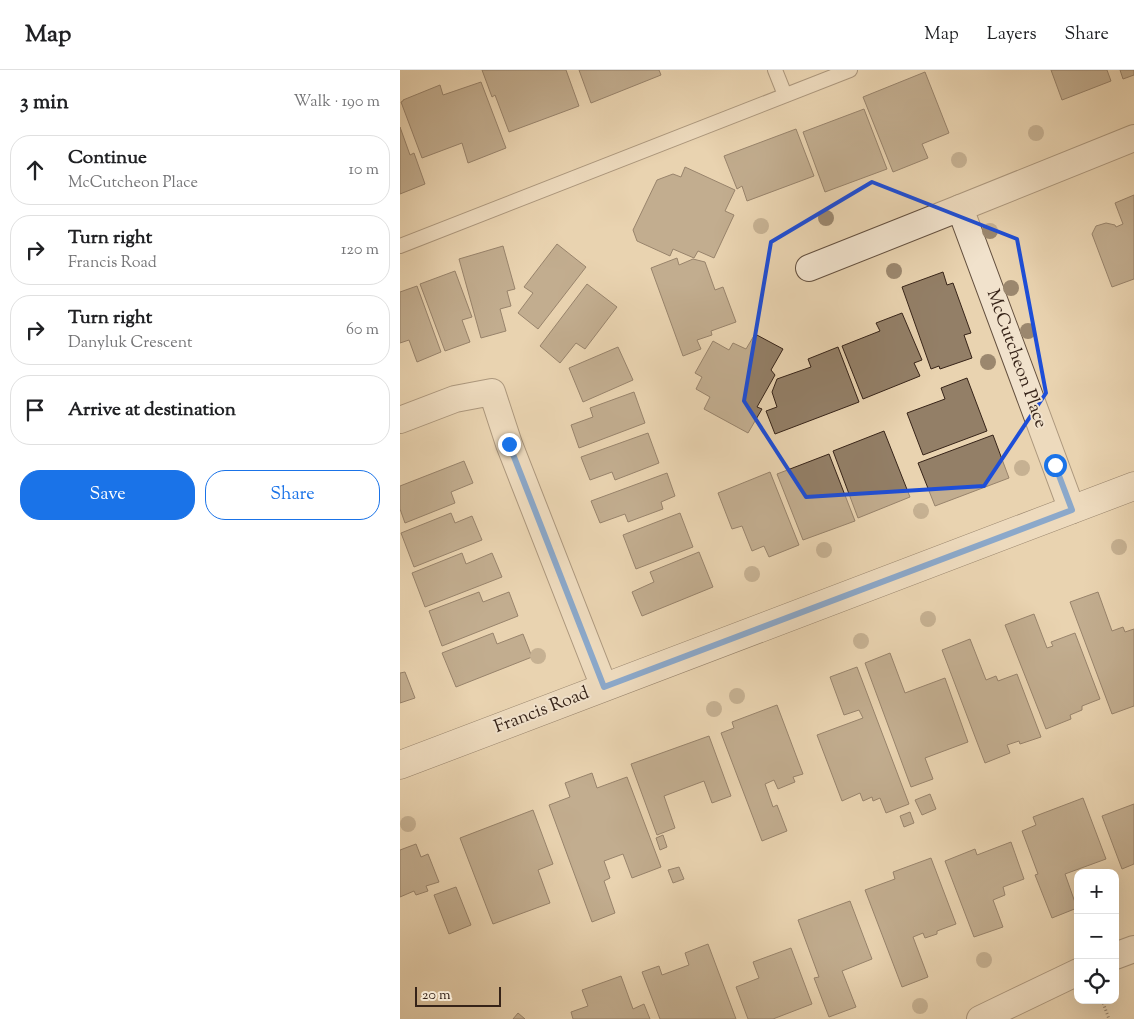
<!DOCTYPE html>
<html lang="en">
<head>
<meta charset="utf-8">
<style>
	:root { --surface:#fff; --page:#f2f2f2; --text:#202124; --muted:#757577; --line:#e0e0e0; --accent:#1a73e8 }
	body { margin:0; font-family:"Sorts Mill Goudy",serif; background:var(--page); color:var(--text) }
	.controls { position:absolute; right:15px; bottom:15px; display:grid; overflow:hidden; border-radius:10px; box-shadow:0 5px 20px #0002 }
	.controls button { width:45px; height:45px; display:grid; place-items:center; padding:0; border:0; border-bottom:1px solid var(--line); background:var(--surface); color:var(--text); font:25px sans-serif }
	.scale { position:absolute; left:15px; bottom:12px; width:86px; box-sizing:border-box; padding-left:5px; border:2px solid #362318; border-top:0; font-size:14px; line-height:18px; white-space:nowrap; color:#362318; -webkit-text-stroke:4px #f1e2cc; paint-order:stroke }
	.stop { position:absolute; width:15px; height:15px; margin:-11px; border:4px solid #1a73e8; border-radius:50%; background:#fff }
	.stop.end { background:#1a73e8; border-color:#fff; box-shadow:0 1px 5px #0008 }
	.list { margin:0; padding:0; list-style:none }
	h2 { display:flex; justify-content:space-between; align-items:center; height:65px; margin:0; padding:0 20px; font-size:21px }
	h2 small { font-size:16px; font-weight:400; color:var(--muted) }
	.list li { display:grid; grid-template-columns:32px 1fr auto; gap:15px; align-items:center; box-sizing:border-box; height:70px; margin:0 10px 10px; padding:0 10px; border:1px solid var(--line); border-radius:20px }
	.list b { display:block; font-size:19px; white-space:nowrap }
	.list p { margin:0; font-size:16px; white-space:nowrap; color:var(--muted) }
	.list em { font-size:16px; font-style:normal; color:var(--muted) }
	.actions { display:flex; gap:10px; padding:15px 20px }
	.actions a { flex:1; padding:11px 0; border:1px solid var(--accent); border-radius:20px; text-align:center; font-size:18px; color:var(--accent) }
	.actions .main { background:var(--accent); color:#fff }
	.icon { flex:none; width:28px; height:28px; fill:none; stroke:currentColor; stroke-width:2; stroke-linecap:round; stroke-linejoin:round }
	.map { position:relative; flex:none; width:734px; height:949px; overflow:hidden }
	header { display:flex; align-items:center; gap:30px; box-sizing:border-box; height:70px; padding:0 25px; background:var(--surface); border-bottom:1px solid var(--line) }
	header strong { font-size:24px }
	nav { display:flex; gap:28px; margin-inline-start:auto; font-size:18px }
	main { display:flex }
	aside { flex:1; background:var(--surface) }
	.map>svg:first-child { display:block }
</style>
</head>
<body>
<header>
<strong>Map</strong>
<nav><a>Map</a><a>Layers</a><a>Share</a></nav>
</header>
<main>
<aside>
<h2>3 min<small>Walk · 190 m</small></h2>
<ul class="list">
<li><svg class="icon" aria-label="ahead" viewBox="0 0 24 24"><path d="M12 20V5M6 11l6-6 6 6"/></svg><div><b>Continue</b><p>McCutcheon Place</p></div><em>10 m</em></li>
<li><svg class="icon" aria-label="right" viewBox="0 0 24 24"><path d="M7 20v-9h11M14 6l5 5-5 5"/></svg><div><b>Turn right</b><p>Francis Road</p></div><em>120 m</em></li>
<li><svg class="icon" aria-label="right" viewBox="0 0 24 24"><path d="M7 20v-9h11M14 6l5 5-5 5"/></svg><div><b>Turn right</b><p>Danyluk Crescent</p></div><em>60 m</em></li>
<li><svg class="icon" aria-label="arrive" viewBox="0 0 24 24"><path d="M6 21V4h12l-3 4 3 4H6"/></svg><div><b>Arrive at destination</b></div></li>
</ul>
<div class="actions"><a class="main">Save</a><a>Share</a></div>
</aside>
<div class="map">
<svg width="734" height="949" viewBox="0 0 734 949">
	<rect width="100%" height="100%" fill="#e9d3b0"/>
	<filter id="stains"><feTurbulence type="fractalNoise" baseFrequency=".004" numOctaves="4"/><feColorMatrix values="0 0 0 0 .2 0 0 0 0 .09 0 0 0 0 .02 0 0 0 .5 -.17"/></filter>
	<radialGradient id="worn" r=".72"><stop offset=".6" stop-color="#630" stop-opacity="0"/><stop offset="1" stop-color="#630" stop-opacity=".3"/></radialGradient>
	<g fill="#937f67" stroke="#362318">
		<path d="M82,0H166L179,36L109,62L95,25L92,27Z"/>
		<path d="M179,0H259L261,5L191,33Z"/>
		<path d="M651,0H707L711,11L662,30Z"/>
		<path d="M720,0H734V5L723,9Z"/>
		<path d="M525,2L549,63L522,74L528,88L493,102L463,27Z"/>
		<path d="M81,12L106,78L68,93L62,73L22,88L1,32L3,31V30L40,15L43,25Z"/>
		<path d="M464,39L487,99L425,122L403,62Z"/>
		<path d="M0,57L10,85L14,83L25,114L0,124Z"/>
		<path d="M396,59L414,106L347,131L342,116L337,119L324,86Z"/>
		<path d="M285,97L335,120L325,141L334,145L314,188L298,181L294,188L273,179L270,186L237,171L233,160L257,110L273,104L281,107Z"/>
		<path d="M734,125V209L712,217L692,164L696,156L706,153L715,155L716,157L723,154L715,133Z"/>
		<path d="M157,174L186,197L138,259L118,243L133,223L124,217Z"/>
		<path d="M103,176L115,219L107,221L111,236L100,239L106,261L81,268L59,189Z"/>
		<path d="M277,188L279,195L293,189L305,192L315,220L323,217L336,252L311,261L312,265L297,270L301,279L283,286L251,198Z"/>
		<path d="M55,201L72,247L62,250L70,272L45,281L20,214Z"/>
		<path d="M543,202L547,215L553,213L571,263L564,265L572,288L540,299L539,296L531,299L502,217Z"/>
		<path d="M187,214L217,237L185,279L176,273L160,293L140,276Z"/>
		<path d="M17,216L41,282L17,292L9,270L0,273V222Z"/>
		<path d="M502,243L522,290L514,293L520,306L463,329L442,276L480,261L476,253Z"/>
		<path d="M355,264L383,279L371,300L375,305L357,337L362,339L348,363L304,339L310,327L296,319L302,307L295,303L313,271L329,280L333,273L346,279Z"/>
		<path d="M218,277L233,310L183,332L169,298Z"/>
		<path d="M438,277L459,332L375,364L366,341L377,337L372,322L377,309L411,297L408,289Z"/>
		<path d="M567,308L587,361L523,385L507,343L545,329L541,318Z"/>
		<path d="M234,322L245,353L179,378L171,355L193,347L190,338Z"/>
		<path d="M484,361L510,427L458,448L433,381Z"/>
		<path d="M248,363L259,393L215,410L212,402L190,410L181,387Z"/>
		<path d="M593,365L609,408L535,436L518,393Z"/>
		<path d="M429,384L455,451L403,470L377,404Z"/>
		<path d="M64,391L73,413L51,422L55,433L5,453L0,439V416Z"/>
		<path d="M370,402L399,475L369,487L364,476L352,481L342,456L332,459L318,423Z"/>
		<path d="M267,403L275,426L261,432L263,439L228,452L225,444L200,453L191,431Z"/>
		<path d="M51,443L55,453L72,446L82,470L14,497L1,463Z"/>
		<path d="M280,443L293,477L236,499L223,465Z"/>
		<path d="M299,482L313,517L242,546L232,522L254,512L250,502Z"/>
		<path d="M62,483L66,494L92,483L102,507L25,537L12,503Z"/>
		<path d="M79,522L83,532L109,522L118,546L42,576L29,541Z"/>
		<path d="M698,522L712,561L723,557L725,562L734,559V636L712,644L670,532Z"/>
		<path d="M634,544L647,578L653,576L651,572L675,563L700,629L682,636V640L670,645L671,649L646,659L605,555Z"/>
		<path d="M93,563L97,574L123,564L132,587L56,617L42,583Z"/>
		<path d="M570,569L586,610L596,606L598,611L617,604L641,667L620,674L619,671L607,675L610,683L585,693L542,580Z"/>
		<path d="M490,583L505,623L545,608L568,672L525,688L533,709L511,717L465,593Z"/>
		<path d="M457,597L509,734L486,743L480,728L473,731L472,727L463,731L460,723L442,731L417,665L463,648L459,640L444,645L430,607Z"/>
		<path d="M5,602L15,628L0,633V603Z"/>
		<path d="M377,635L403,704L393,707L395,712L378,719L374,710L365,714L373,737L377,735L387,761L362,771L321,663L334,658L332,652Z"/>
		<path d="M309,666L331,726L312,733L304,711L264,726L275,758L257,765L231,694Z"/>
		<path d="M192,703L197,718L227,707L261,797L232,808L223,784L204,791L210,808L204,811L215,843L192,852L149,735L170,727L165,713Z"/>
		<path d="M530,724L536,739L522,745L515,730Z"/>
		<path d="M683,728L706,789L665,804L677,838L652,848L635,805L638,804L622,761L636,755L633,747Z"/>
		<path d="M734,734V794L722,799L702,746Z"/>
		<path d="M133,740L153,794L138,800L150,833L93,854L60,768Z"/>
		<path d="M510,742L514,753L504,757L500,746Z"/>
		<path d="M263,765L267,777L260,780L256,768Z"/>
		<path d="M611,772L624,809L603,817L605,825L593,830L603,857L574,867L545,791L575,779L577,785Z"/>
		<path d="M16,774L21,787L28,784L39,812L26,816L28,821L16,825L14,821L0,827V780Z"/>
		<path d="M531,788L556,854L537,861V864L525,868L523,863L513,867L528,907L502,917L465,820L495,809L493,802Z"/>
		<path d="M279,797L284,809L273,813L268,800Z"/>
		<path d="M56,817L71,855L49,864L34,825Z"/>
		<path d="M450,831L472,889L442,901L456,937L429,947L414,908L419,907L398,850Z"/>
		<path d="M308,874L336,949H260L242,902L259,896L262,905L289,895L285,883Z"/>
		<path d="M391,878L412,934L373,949H348L336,917L359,908L353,892Z"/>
		<path d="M221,906L233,939L244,934L250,949H173L171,942L188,936L182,920Z"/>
		<path d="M118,943L125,949H113Z"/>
	</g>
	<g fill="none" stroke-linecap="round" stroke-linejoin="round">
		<g stroke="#634f3e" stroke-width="16">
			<g id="lane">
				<path d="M375,0L385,25"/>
				<path d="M0,176L450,0"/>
			</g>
		</g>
		<g stroke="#634f3e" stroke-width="28">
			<g id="street">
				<path d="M560,138L734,68"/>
				<path d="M409,198L560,138L672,440"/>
				<path d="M0,350L55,329L92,322L109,374L204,617"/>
				<path d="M715,886L734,879"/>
				<path d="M580,949L678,902"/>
			</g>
		</g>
		<g stroke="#362318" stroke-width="29">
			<path id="secondary" d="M0,695L734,416"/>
		</g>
		<path stroke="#362318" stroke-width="3" stroke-dasharray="1 2.5" stroke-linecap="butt" d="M702,930L709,949"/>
		<use href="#lane" stroke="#f1e2cc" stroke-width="14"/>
		<use href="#street" stroke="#f1e2cc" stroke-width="26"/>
		<use href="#secondary" stroke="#f1e2cc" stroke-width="28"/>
	</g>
	<g fill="#9b876e">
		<circle cx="636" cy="63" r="8"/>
		<circle cx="559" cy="90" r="8"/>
		<circle cx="426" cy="148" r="8"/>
		<circle cx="361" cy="156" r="8"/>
		<circle cx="590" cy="161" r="8"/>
		<circle cx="494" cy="201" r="8"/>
		<circle cx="611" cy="218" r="8"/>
		<circle cx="628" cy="261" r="8"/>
		<circle cx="588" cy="292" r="8"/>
		<circle cx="622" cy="398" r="8"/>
		<circle cx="521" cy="441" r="8"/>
		<circle cx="719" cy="477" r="8"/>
		<circle cx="424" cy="480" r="8"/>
		<circle cx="352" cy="504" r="8"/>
		<circle cx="528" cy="549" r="8"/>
		<circle cx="461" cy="571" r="8"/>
		<circle cx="138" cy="586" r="8"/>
		<circle cx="337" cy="626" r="8"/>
		<circle cx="314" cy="639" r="8"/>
		<circle cx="8" cy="754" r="8"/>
		<circle cx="584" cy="890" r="8"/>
		<circle cx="520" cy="936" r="8"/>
	</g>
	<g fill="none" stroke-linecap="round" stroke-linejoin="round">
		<path stroke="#1a73e8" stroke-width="6" d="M109,374L204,617L672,440L655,395"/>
	</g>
	<path d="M0 0H734V949H0ZM472,112L617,169L646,323L584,416L406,427L344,331L371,172Z" fill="#e9d3b0" fill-opacity=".55" fill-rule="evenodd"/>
	<path fill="none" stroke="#1d4ed8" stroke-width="4" stroke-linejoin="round" d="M472,112L617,169L646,323L584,416L406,427L344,331L371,172Z"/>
	<g text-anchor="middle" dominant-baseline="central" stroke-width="4" stroke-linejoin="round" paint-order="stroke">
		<g font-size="18" fill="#362318" stroke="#f1e2cc">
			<text transform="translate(616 289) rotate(70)">McCutcheon Place</text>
			<text transform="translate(142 641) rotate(-21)">Francis Road</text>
		</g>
	</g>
	<rect width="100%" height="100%" filter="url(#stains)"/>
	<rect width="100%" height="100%" fill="url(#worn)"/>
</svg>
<div class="controls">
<button>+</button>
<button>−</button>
<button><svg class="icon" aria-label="locate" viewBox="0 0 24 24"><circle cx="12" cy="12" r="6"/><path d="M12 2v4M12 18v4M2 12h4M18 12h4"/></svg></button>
</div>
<div class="scale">20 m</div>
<div class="stop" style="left:655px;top:395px"></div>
<div class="stop end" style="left:109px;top:374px"></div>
</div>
</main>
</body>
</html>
